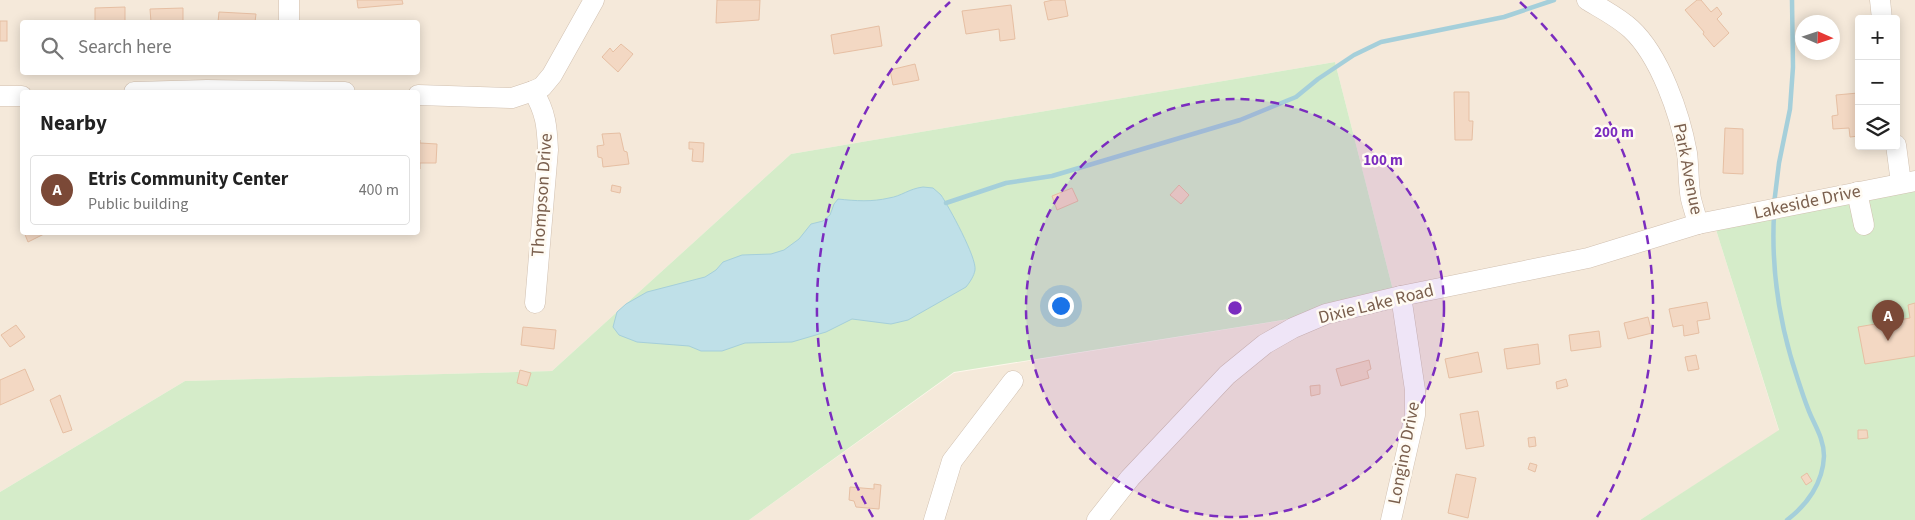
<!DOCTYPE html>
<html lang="en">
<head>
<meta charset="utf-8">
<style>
	:root { --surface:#fff; --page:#f6f6f6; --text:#222; --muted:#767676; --line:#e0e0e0; --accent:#7b4937 }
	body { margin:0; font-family:"Source Sans 3",sans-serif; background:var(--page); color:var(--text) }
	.controls { position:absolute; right:15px; top:15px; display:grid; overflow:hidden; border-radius:5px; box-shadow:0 2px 12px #0003 }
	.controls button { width:45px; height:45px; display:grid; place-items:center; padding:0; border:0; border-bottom:1px solid var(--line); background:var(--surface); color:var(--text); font:25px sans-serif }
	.compass { position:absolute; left:1795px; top:15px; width:45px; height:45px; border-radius:50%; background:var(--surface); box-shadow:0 2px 12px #0003; rotate:93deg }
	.you { position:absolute; left:1060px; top:305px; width:18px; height:18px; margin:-12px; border:4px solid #fff; border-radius:50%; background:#1a73e8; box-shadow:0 0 0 8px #1a73e833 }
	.badge { display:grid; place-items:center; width:32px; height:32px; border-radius:50%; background:var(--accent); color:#fff; font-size:16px; font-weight:700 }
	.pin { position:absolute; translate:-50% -41px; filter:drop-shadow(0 1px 2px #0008) }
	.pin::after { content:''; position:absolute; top:26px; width:18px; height:15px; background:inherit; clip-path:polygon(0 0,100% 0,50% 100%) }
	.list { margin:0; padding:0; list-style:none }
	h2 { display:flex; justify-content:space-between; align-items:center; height:65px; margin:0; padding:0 20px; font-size:21px }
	h2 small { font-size:16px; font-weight:400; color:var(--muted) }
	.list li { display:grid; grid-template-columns:32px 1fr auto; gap:15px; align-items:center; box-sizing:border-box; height:70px; margin:0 10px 10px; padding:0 10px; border:1px solid var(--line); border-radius:5px }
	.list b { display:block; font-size:19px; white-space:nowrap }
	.list p { margin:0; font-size:16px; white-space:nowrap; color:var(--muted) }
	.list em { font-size:16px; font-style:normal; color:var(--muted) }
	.icon { flex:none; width:28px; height:28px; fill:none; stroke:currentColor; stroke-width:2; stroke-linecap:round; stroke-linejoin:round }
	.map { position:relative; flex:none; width:1915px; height:520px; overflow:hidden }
	.search { position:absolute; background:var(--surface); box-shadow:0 2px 12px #0003; left:20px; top:20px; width:400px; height:55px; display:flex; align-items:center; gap:12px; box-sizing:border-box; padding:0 18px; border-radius:5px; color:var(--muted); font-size:19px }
	.panel { position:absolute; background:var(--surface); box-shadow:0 2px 12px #0003; left:20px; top:90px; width:400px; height:145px; border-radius:5px }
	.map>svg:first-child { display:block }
</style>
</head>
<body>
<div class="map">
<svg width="1915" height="520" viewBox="0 0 1915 520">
	<rect width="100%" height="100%" fill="#fdf7ec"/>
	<path fill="#f5e9da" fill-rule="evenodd" d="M0,0H1915V184L1712,217L1779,431L1640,520H749L954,373L1396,302L1335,62L791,154L552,371L185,381L0,492ZM1859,19H1896V146H1859ZM22,22H418V72H22ZM1802,22H1832V52H1802ZM22,92H418V232H22Z"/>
	<g fill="#d5ecc9">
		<path d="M1335,62L1396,302L954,372L749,520H0V492L185,381L552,371L791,154Z"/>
		<path d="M1915,184V520H1640L1779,430L1712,217Z"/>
	</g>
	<path fill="#bfe0e8" stroke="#a5cfda" d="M923,187L933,188L941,195C949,207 977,258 975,270C974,276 970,282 966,287L908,320L891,324L852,319L826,332L792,342L745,343L722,351H701L689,346L637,342L619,335L613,327L617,312L626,304L647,292L705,277L716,270L723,262L742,255L771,254L784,250L799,239L811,224L823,221L830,215L834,204L838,199C856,201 872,202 889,198C902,196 908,189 923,187Z"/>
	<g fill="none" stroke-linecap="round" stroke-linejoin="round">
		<g stroke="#a5cfda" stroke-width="4.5">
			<path d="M946,203L1006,183L1052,176L1240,120L1296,97L1318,79L1354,55L1381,42L1504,17L1554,0"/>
			<path d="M1774,204L1779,163L1790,109L1793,67L1792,0"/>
			<path d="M1774,214C1771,270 1780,327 1798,380C1802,392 1806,405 1811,416C1817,429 1824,441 1824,456C1823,483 1807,505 1787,520"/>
		</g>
	</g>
	<g fill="#f3d8c3" stroke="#e6bfa3">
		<path d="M357,0H402L403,4L358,8Z"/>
		<path d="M717,0H760L759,20L716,23Z"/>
		<path d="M1053,0H1065L1068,16L1048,20L1044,2Z"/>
		<path d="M1697,0H1701L1711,12L1717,7L1722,14L1717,19L1729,33L1714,47L1703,34L1704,32L1685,10Z"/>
		<path d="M1011,5L1015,39L1000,41L999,29L966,34L962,11Z"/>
		<path d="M125,7V22H95V8Z"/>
		<path d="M183,8V22H151L150,9Z"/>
		<path d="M219,12L256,14L255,22H218Z"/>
		<rect x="0" y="21" width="7" height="20"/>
		<path d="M879,26L882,46L834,54L831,35Z"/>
		<path d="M621,44L633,54L618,72L602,57L610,48L613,52Z"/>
		<path d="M915,64L919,80L893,85L890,70Z"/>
		<path d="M1454,92H1469V121H1473L1472,140H1455Z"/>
		<path d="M1858,93L1859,136L1850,137L1849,128L1833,129L1832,116L1838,115L1836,95Z"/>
		<path d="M1725,128L1743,129V174L1723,173Z"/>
		<path d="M620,133L624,151L627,152L629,164L603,167L602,158L598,157L597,146L604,145L602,134Z"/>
		<path d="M418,140H420V143L437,144L436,163H420V169H418Z"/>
		<path d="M689,142L704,143L703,162L692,161L693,149H689Z"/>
		<path d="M612,185L621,187L620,193L611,191Z"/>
		<path d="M1179,185L1189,195L1181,204L1170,195Z"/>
		<path d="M1072,188L1078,201L1057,210L1052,196Z"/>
		<path d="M24,232H44V234L28,242Z"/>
		<path d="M1707,302L1710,319L1697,321L1699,333L1684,336L1683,325L1673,327L1669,309Z"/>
		<path d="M1915,303V356L1865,364L1858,327L1910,318L1908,305Z"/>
		<path d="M1648,317L1652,333L1628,339L1624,323Z"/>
		<path d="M16,325L25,337L10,347L1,335Z"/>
		<path d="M523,327L556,330L554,349L521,345Z"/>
		<path d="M1599,331L1601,347L1571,351L1569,335Z"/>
		<path d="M1538,344L1540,364L1507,369L1504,349Z"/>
		<path d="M1478,352L1482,372L1449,378L1445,359Z"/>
		<path d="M1696,355L1699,369L1688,371L1685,357Z"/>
		<path d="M1369,360L1371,369L1367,371L1369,378L1341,386L1336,369Z"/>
		<path d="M25,369L34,390L0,405V380Z"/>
		<path d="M520,370L531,373L527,386L517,383Z"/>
		<path d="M1566,379L1568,386L1557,389L1556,382Z"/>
		<path d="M1320,385V394L1311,396L1310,386Z"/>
		<path d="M60,395L72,430L63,433L50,400Z"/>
		<path d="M1478,411L1484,446L1466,449L1460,414Z"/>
		<path d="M1858,430H1867L1868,438L1858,439Z"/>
		<path d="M1535,437L1536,446L1529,447L1528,438Z"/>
		<path d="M1530,463L1537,465L1535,472L1528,469Z"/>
		<path d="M1807,473L1812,481L1806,485L1801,477Z"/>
		<path d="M1456,474L1476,478L1468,518L1448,513Z"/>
		<path d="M874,484L881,485L879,509L856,507L854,501L849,500L850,487L874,489Z"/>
	</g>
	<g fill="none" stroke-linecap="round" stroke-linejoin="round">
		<g stroke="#d1c0b0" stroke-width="21">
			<g id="minor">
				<path d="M1587,0C1602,9 1618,17 1631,29C1660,56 1680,114 1687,153C1689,168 1688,184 1691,199C1693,207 1696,216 1698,224"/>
				<path d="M1880,0L1882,19"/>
				<path d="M289,22V0"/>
				<path d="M533,91C546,112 547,127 548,150L535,303"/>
				<path d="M134,92L207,90L345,92"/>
				<path d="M418,95L512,98L533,91L542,87L552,75L594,0"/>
				<path d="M0,96H22"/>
				<path d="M1896,145L1901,183"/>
				<path d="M1857,192L1864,225"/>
				<path d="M934,520L952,461L1013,381"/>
				<path d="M1097,520L1130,478L1227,375L1265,344L1293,328L1326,314L1401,296L1588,258L1698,224L1915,181"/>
				<path d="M1391,520L1415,415V390L1401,296"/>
			</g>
		</g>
		<use href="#minor" stroke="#fff" stroke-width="20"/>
	</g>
	<circle cx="1235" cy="308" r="209" fill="#7b2cbf" fill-opacity=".12"/>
	<g fill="none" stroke="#7b2cbf" stroke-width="2.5" stroke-dasharray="9 6">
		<circle cx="1235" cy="308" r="209"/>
		<path d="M873 517A418 418 0 0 1 950 2M1520 2A418 418 0 0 1 1597 517"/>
	</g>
	<g text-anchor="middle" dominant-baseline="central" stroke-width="5" stroke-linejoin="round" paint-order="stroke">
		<g font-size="18" fill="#7a5f4d" stroke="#fffbf3">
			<text transform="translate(1688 169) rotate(79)">Park Avenue</text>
			<text transform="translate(542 195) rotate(-86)">Thompson Drive</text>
			<text transform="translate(1807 202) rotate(-12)">Lakeside Drive</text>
			<text transform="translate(1376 304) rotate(-14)">Dixie Lake Road</text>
			<text transform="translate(1404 453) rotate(-79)">Longino Drive</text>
		</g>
	</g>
	<circle cx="1235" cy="308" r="8" fill="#7b2cbf" stroke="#fffbf3" stroke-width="2.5"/>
	<g font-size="15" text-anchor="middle" font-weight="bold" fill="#7b2cbf" stroke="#fffbf3" stroke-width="5" stroke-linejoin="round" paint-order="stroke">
		<text x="1614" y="137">200 m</text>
		<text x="1383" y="165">100 m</text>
	</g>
</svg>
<div class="controls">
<button>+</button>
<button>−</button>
<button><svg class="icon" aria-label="layers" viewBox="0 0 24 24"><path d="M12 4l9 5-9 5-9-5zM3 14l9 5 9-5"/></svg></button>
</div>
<svg class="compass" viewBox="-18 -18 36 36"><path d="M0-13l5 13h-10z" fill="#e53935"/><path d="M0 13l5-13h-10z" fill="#767676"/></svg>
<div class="you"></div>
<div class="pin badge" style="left:1888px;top:341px">A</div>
<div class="search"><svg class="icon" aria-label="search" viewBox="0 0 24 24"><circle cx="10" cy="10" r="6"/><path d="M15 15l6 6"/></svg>Search here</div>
<section class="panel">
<h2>Nearby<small></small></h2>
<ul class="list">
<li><span class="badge">A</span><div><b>Etris Community Center</b><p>Public building</p></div><em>400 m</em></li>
</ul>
</section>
</div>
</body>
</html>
